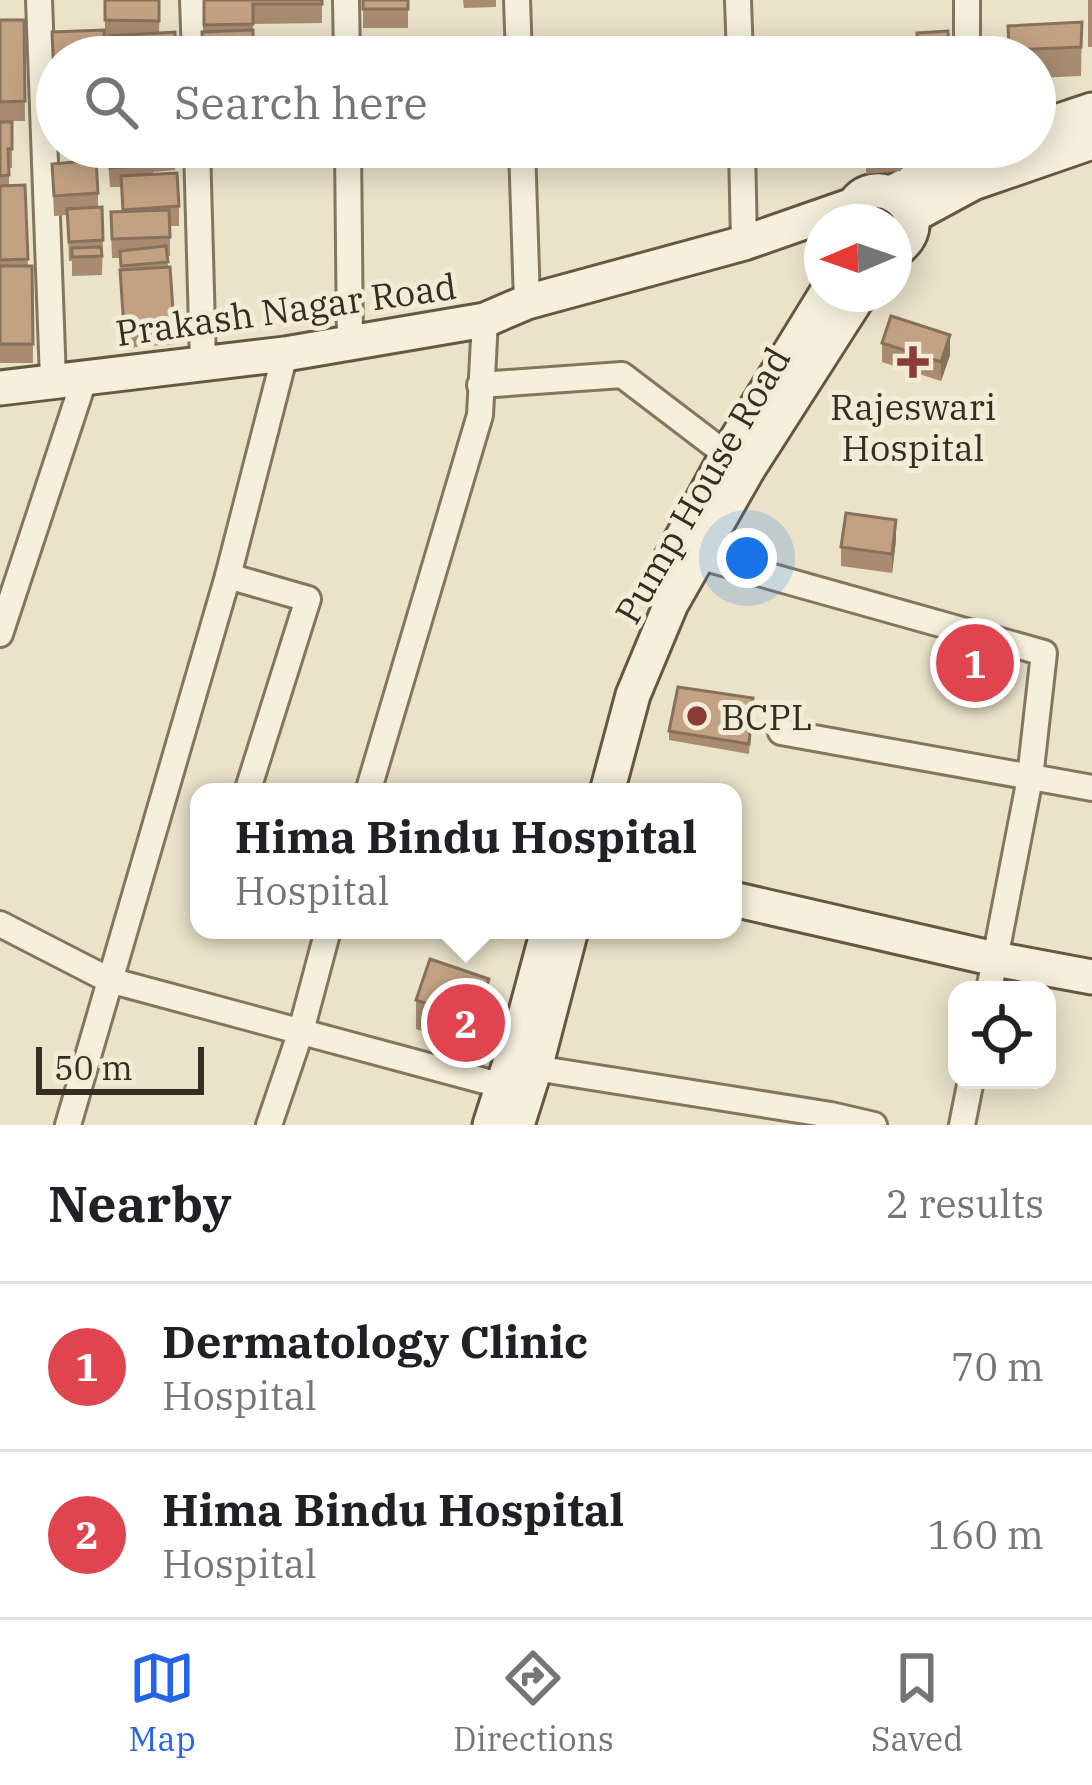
<!DOCTYPE html>
<html lang="en">
<head>
<meta charset="utf-8">
<style>
	:root { --surface:#fff; --page:#f6f6f6; --text:#202124; --muted:#757577; --line:#e0e0e0; --accent:#2563eb }
	body { margin:0; font-family:"IBM Plex Serif",serif; background:var(--page); color:var(--text) }
	.controls { position:absolute; right:36px; bottom:36px; display:grid; overflow:hidden; border-radius:24px; box-shadow:0 6px 30px #0003 }
	.controls button { width:108px; height:108px; display:grid; place-items:center; padding:0; border:0; border-bottom:3px solid var(--line); background:var(--surface); color:var(--text); font:60px sans-serif }
	.compass { position:absolute; left:804px; top:204px; width:108px; height:108px; border-radius:50%; background:var(--surface); box-shadow:0 6px 30px #0003; rotate:268deg }
	.scale { position:absolute; left:36px; bottom:30px; width:168px; box-sizing:border-box; padding-left:12px; border:6px solid #362d21; border-top:0; font-size:33px; line-height:42px; white-space:nowrap; color:#362d21; -webkit-text-stroke:9px #f2ecd7; paint-order:stroke }
	.you { position:absolute; left:747px; top:558px; width:42px; height:42px; margin:-30px; border:9px solid #fff; border-radius:50%; background:#1a73e8; box-shadow:0 0 0 18px #1a73e833 }
	.badge { display:grid; place-items:center; width:78px; height:78px; border-radius:50%; background:var(--accent); color:#fff; font-size:39px; font-weight:700 }
	.pin { position:absolute; translate:-50% -50%; border:6px solid #fff; box-shadow:0 3px 12px #0006 }
	.popup { position:absolute; left:190px; top:783px; width:552px; height:156px; box-sizing:border-box; display:grid; place-content:center; border-radius:24px; background:var(--surface); filter:drop-shadow(0 3px 9px #0005); font-size:39px; white-space:nowrap; color:var(--muted) }
	.popup b { font-size:45px; color:var(--text) }
	.popup::after { content:''; position:absolute; left:50%; top:100%; margin-left:-24px; border:24px solid transparent; border-top-color:var(--surface) }
	.list { margin:0; padding:0; list-style:none }
	h2 { display:flex; justify-content:space-between; align-items:center; height:156px; margin:0; padding:0 48px; font-size:51px }
	h2 small { font-size:39px; font-weight:400; color:var(--muted) }
	.list li { display:grid; grid-template-columns:78px 1fr auto; gap:36px; align-items:center; box-sizing:border-box; height:168px; padding:0 48px; border-top:3px solid var(--line) }
	.list b { display:block; font-size:45px; white-space:nowrap }
	.list p { margin:0; font-size:39px; white-space:nowrap; color:var(--muted) }
	.list em { font-size:39px; font-style:normal; color:var(--muted) }
	.icon { flex:none; width:66px; height:66px; fill:none; stroke:currentColor; stroke-width:2; stroke-linecap:round; stroke-linejoin:round }
	.map { position:relative; flex:none; width:1092px; height:1125px; overflow:hidden }
	.search { position:absolute; background:var(--surface); box-shadow:0 6px 30px #0003; left:36px; right:36px; top:36px; height:132px; display:flex; align-items:center; gap:30px; box-sizing:border-box; padding:0 42px; border-radius:66px; color:var(--muted); font-size:45px }
	.sheet { height:492px; background:var(--surface) }
	nav { display:flex; justify-content:space-around; align-items:center; box-sizing:border-box; height:168px; border-top:3px solid var(--line); background:var(--surface); font-size:33px; color:var(--muted) }
	nav a { display:grid; justify-items:center; gap:6px }
	nav .on { color:var(--accent) }
	.map>svg:first-child { display:block }
</style>
</head>
<body>
<div class="map">
<svg width="1092" height="1125" viewBox="0 0 1092 1125">
	<rect width="100%" height="100%" fill="#eae2c9"/>
	<g fill="none" stroke-linecap="round" stroke-linejoin="round">
		<g stroke="#84755f" stroke-width="30">
			<g id="street">
				<path d="M39,0L53,379"/>
				<path d="M193,0L195,57"/>
				<path d="M346,0L347,57"/>
				<path d="M517,0L519,57"/>
				<path d="M738,0L740,57"/>
				<path d="M967,0V57"/>
				<path d="M197,147L203,363"/>
				<path d="M348,147L350,344"/>
				<path d="M522,147L527,302"/>
				<path d="M742,147L744,243"/>
				<path d="M480,385L622,375L727,455"/>
				<path d="M698,556L1044,653L1030,778L989,990"/>
				<path d="M228,576L308,599L247,792"/>
				<path d="M0,634L85,377"/>
				<path d="M781,732L1092,788"/>
				<path d="M368,792L480,415L485,320"/>
				<path d="M0,924L109,980L503,1086"/>
				<path d="M535,1068L831,1115L874,1125"/>
				<path d="M68,1125L228,576L285,354"/>
				<path d="M269,1125L301,1031L328,930"/>
				<path d="M962,1125L971,1080"/>
			</g>
		</g>
		<g stroke="#665743" stroke-width="39">
			<g id="secondary">
				<path d="M1035,129L1092,110"/>
				<path d="M891,193L967,153L984,147"/>
				<path d="M912,216L973,183L1092,142"/>
				<path d="M848,222C860,154 950,213 894,252"/>
				<path d="M0,388L285,354L485,320L527,302L744,243L853,205"/>
				<path d="M667,566L727,455L826,294"/>
				<path d="M607,792L633,695L671,604L748,469L860,294"/>
				<path d="M733,899L995,959L1092,977"/>
				<path d="M490,1125L525,1016L548,930"/>
				<path d="M517,1125L535,1068L571,930"/>
			</g>
		</g>
		<use href="#street" stroke="#f5efdb" stroke-width="24"/>
		<use href="#secondary" stroke="#f5efdb" stroke-width="33"/>
	</g>
	<g fill="#a88b71">
		<path d="M105,0H160L159,33L176,57H110L109,40H105Z"/>
		<path d="M204,0H322V23L253,24V57H202Z"/>
		<rect x="363" y="0" width="45" height="28"/>
		<path d="M463,0H496V7L464,8Z"/>
		<rect x="1088" y="0" width="4" height="47"/>
		<path d="M0,20H24L25,121H0Z"/>
		<path d="M1082,22L1081,76L1035,78V57H1008V26Z"/>
		<path d="M948,31L949,57H917V33Z"/>
		<path d="M52,52L57,57V118H55Z"/>
		<path d="M0,122H12V168H9V186L25,185L28,266H32L33,363H0Z"/>
		<path d="M107,147H174L175,170L153,172V174L179,206V226H170V256H167L174,325V344L124,348L120,258H112L111,232L122,212L121,187H110Z"/>
		<path d="M213,147H267L266,166H213Z"/>
		<path d="M866,147H902L901,171L866,174Z"/>
		<path d="M924,147H956V156L925,158Z"/>
		<path d="M52,164L98,193V207L103,240L102,275L72,276V261H69L67,215L54,216Z"/>
		<path d="M882,343L950,355L941,381L882,362Z"/>
		<path d="M896,540L892,573L841,566V547Z"/>
		<path d="M964,642L987,644L986,673L963,671Z"/>
		<path d="M753,707L749,754L669,740V731Z"/>
		<path d="M416,1000L489,1008L476,1049L416,1029Z"/>
	</g>
	<g fill="#88715c">
		<path d="M950,335V355L941,381V362Z"/>
		<path d="M896,520V540L892,573V554Z"/>
		<path d="M489,979V1008L476,1049V1021Z"/>
	</g>
	<g fill="#c3a283" stroke="#88715c" stroke-width="3">
		<path d="M105,0H159V21L105,20Z"/>
		<path d="M204,0H322V4H253V24L204,25Z"/>
		<rect x="363" y="0" width="45" height="9"/>
		<path d="M0,20H24L25,101L0,102Z"/>
		<path d="M1082,22L1081,47L1009,50L1008,26Z"/>
		<path d="M104,30L105,57H57V98L55,99L52,32Z"/>
		<path d="M253,30V54L203,55L202,32Z"/>
		<path d="M948,31L949,48L918,50L917,33Z"/>
		<path d="M175,32L176,57H111L109,36Z"/>
		<path d="M0,122H12V149H8L9,175L0,176Z"/>
		<path d="M108,147H174L175,150L151,152L153,165L110,168Z"/>
		<path d="M866,147H901V151L866,154Z"/>
		<path d="M96,160L98,193L54,196L52,164Z"/>
		<path d="M177,173L179,206L123,210L121,176Z"/>
		<path d="M25,185L28,259L0,260V186Z"/>
		<path d="M102,207L103,240L69,242L67,209Z"/>
		<path d="M169,210L170,237L112,239L111,212Z"/>
		<path d="M166,246L168,262L121,266L120,251Z"/>
		<path d="M101,247L102,256L72,257V248Z"/>
		<path d="M0,266H32L33,344H0Z"/>
		<path d="M170,267L174,325L124,328L120,270Z"/>
		<path d="M891,316L950,335L941,362L882,343Z"/>
		<path d="M846,513L896,520L892,554L841,547Z"/>
		<path d="M964,642L987,644L986,663L963,661Z"/>
		<path d="M678,687L753,698L749,744L669,731Z"/>
		<path d="M430,959L489,979L476,1021L416,1000Z"/>
	</g>
	<g fill="#8c3c36" stroke="#f2ecd7" stroke-width="4.5">
		<path d="M907 344h12v12h12v12h-12v12h-12v-12h-12v-12h12z"/>
		<circle cx="697" cy="716" r="12"/>
	</g>
	<g text-anchor="middle" dominant-baseline="central" stroke-width="10" stroke-linejoin="round" paint-order="stroke">
		<g font-size="36" fill="#362d21" stroke="#f2ecd7">
			<text transform="translate(286 309) rotate(-8)">Prakash Nagar Road</text>
			<text transform="translate(702 485) rotate(-60)">Pump House Road</text>
		</g>
		<g font-size="36" fill="#362d21" stroke="#f2ecd7">
			<text x="913" y="406">Rajeswari<tspan x="913" dy="41">Hospital</tspan></text>
			<text x="721" y="716" text-anchor="start">BCPL</text>
		</g>
	</g>
</svg>
<div class="controls">
<button><svg class="icon" aria-label="locate" viewBox="0 0 24 24"><circle cx="12" cy="12" r="6"/><path d="M12 2v4M12 18v4M2 12h4M18 12h4"/></svg></button>
</div>
<svg class="compass" viewBox="-18 -18 36 36"><path d="M0-13l5 13h-10z" fill="#e53935"/><path d="M0 13l5-13h-10z" fill="#757577"/></svg>
<div class="scale">50 m</div>
<div class="you"></div>
<div class="pin badge" style="left:975px;top:663px;background:#e0444e">1</div>
<div class="pin badge" style="left:466px;top:1023px;background:#e0444e">2</div>
<div class="popup"><b>Hima Bindu Hospital</b>Hospital</div>
<div class="search"><svg class="icon" aria-label="search" viewBox="0 0 24 24"><circle cx="10" cy="10" r="6"/><path d="M15 15l6 6"/></svg>Search here</div>
</div>
<section class="sheet">
<h2>Nearby<small>2 results</small></h2>
<ul class="list">
<li><span class="badge" style="background:#e0444e">1</span><div><b>Dermatology Clinic</b><p>Hospital</p></div><em>70 m</em></li>
<li><span class="badge" style="background:#e0444e">2</span><div><b>Hima Bindu Hospital</b><p>Hospital</p></div><em>160 m</em></li>
</ul>
</section>
<nav>
<a class="on"><svg class="icon" aria-label="map" viewBox="0 0 24 24"><path d="M3 6l6-2 6 2 6-2v14l-6 2-6-2-6 2zM9 4v14M15 6v14"/></svg>Map</a>
<a><svg class="icon" aria-label="directions" viewBox="0 0 24 24"><path d="M12 3l9 9-9 9-9-9zM9 14v-3h6M13 9l2 2-2 2"/></svg>Directions</a>
<a><svg class="icon" aria-label="saved" viewBox="0 0 24 24"><path d="M7 4h10v16l-5-4-5 4z"/></svg>Saved</a>
</nav>
</body>
</html>
